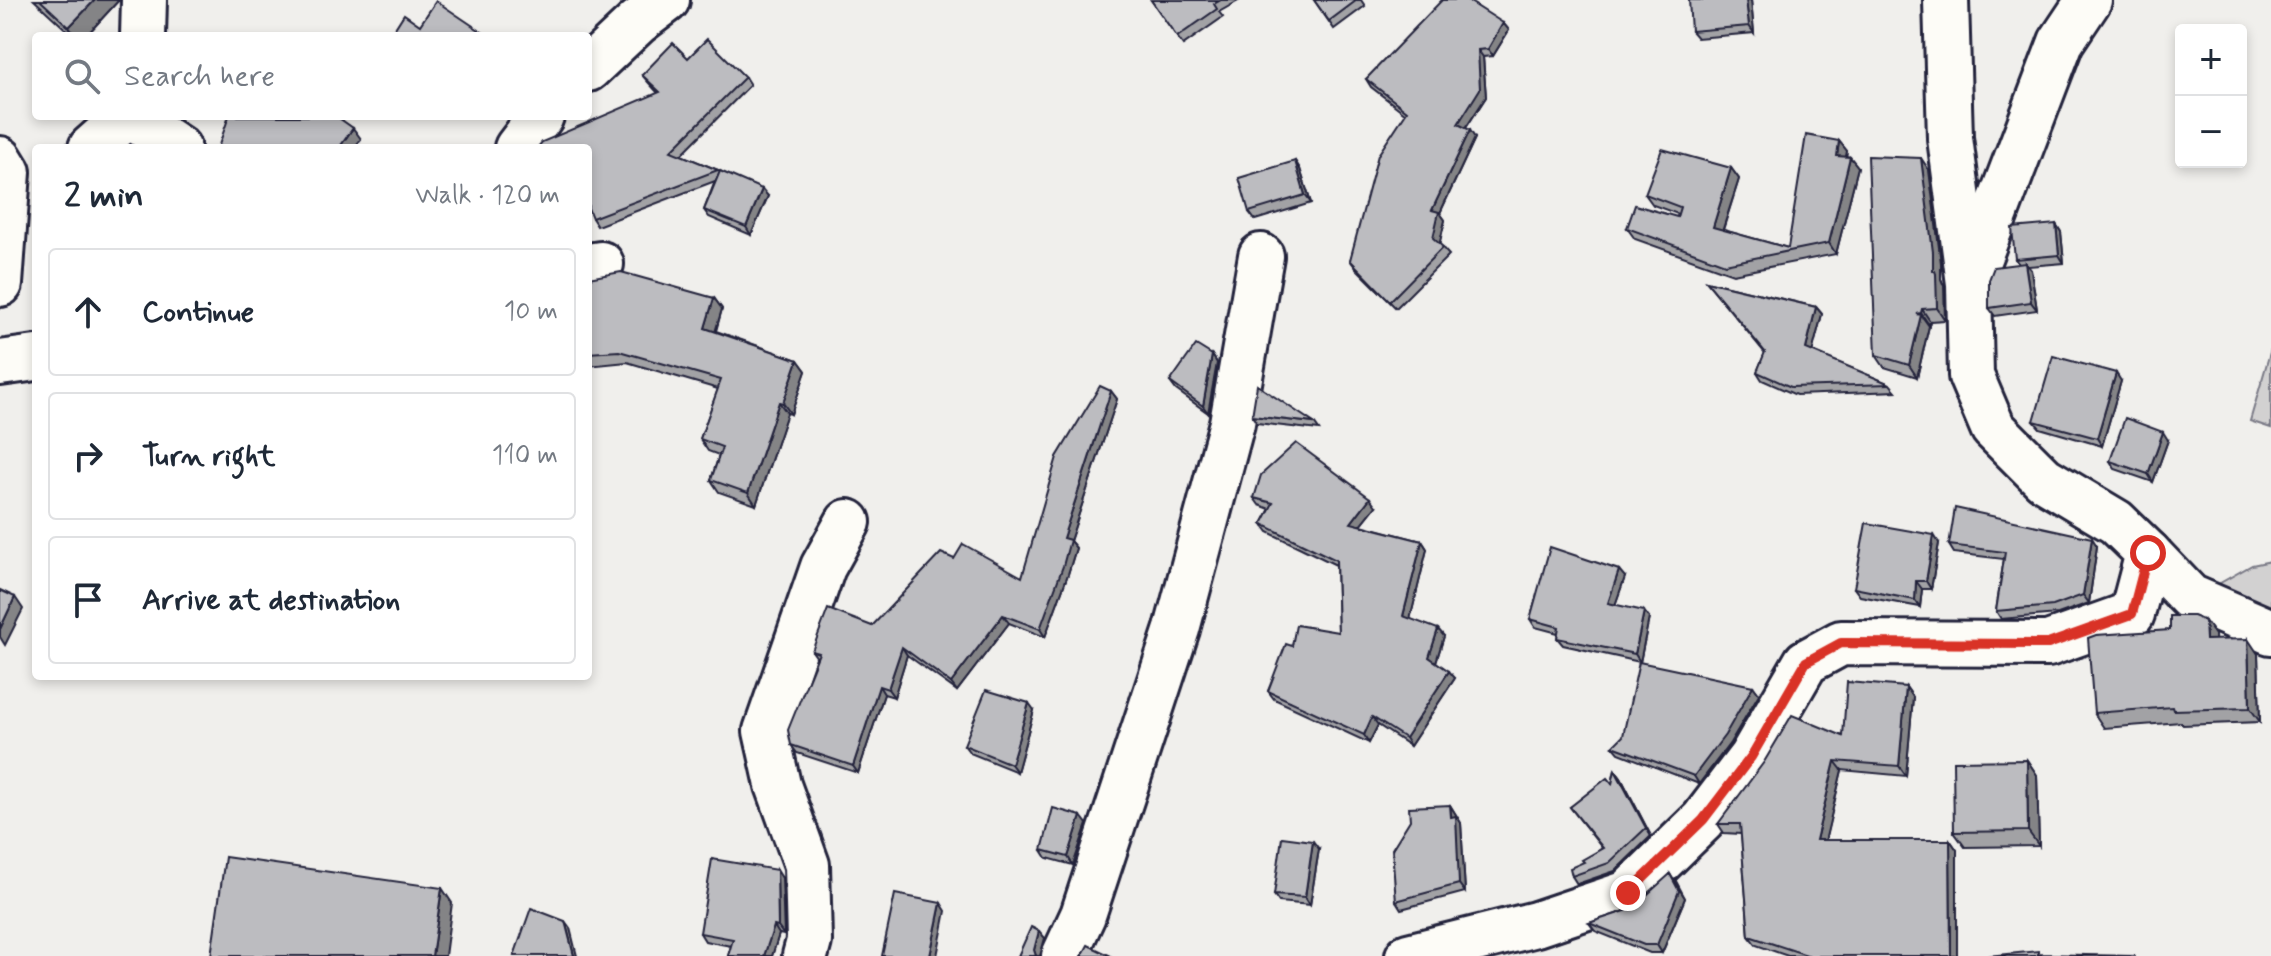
<!DOCTYPE html>
<html lang="en">
<head>
<meta charset="utf-8">
<style>
	:root { --surface:#fff; --page:#f2f2f3; --text:#1f2937; --muted:#747a83; --line:#e0e1e3 }
	body { margin:0; font-family:Mynerve,sans-serif; background:var(--page); color:var(--text) }
	.controls { position:absolute; right:24px; top:24px; display:grid; overflow:hidden; border-radius:8px; box-shadow:0 4px 12px #0003 }
	.controls button { width:72px; height:72px; display:grid; place-items:center; padding:0; border:0; border-bottom:2px solid var(--line); background:var(--surface); color:var(--text); font:40px sans-serif }
	.stop { position:absolute; width:24px; height:24px; margin:-18px; border:6px solid #d93025; border-radius:50%; background:#fff }
	.stop.end { background:#d93025; border-color:#fff; box-shadow:0 2px 8px #0008 }
	.list { margin:0; padding:0; list-style:none }
	h2 { display:flex; justify-content:space-between; align-items:center; height:104px; margin:0; padding:0 32px; font-size:34px }
	h2 small { font-size:26px; font-weight:400; color:var(--muted) }
	.list li { display:grid; grid-template-columns:52px 1fr auto; gap:24px; align-items:center; box-sizing:border-box; height:128px; margin:0 16px 16px; padding:0 16px; border:2px solid var(--line); border-radius:8px }
	.list b { display:block; font-size:30px; white-space:nowrap }
	.list em { font-size:26px; font-style:normal; color:var(--muted) }
	.icon { flex:none; width:44px; height:44px; fill:none; stroke:currentColor; stroke-width:2; stroke-linecap:round; stroke-linejoin:round }
	.map { position:relative; flex:none; width:2271px; height:956px; overflow:hidden }
	.search { position:absolute; background:var(--surface); box-shadow:0 4px 12px #0003; left:32px; top:32px; width:560px; height:88px; display:flex; align-items:center; gap:20px; box-sizing:border-box; padding:0 28px; border-radius:8px; color:var(--muted); font-size:30px }
	.panel { position:absolute; background:var(--surface); box-shadow:0 4px 12px #0003; left:32px; top:144px; width:560px; height:536px; border-radius:8px }
	.map>svg:first-child { display:block }
</style>
</head>
<body>
<div class="map">
<svg width="2271" height="956" viewBox="0 0 2271 956">
	<rect width="100%" height="100%" fill="#f0efec"/>
	<filter id="ink" filterUnits="userSpaceOnUse"><feTurbulence type="fractalNoise" baseFrequency=".0125" numOctaves="2"/><feDisplacementMap in="SourceGraphic" scale="16" xChannelSelector="R" yChannelSelector="G"/><feConvolveMatrix kernelMatrix="1 2 1 2 8 2 1 2 1" color-interpolation-filters="sRGB"/></filter>
	<g filter="url(#ink)">
		<g fill="#d2d1d1" stroke="#7a7a86" stroke-width="2">
			<path d="M2271,349V428L2250,421Z"/>
			<path d="M2271,561V650L2215,586L2252,565Z"/>
		</g>
		<g fill="none" stroke-linecap="round" stroke-linejoin="round">
			<g stroke="#22223b" stroke-width="50">
				<g id="street">
					<path d="M143,36L144,0"/>
					<path d="M588,69L638,22L667,0"/>
					<path d="M130,116L178,148"/>
					<path d="M91,148L127,116"/>
					<path d="M517,148L541,116"/>
					<path d="M0,159L8,172L0,284"/>
					<path d="M588,266L601,264"/>
					<path d="M1970,281L2061,42L2089,0"/>
					<path d="M0,363L36,358"/>
					<path d="M2148,553L2190,597L2271,632"/>
					<path d="M805,956L809,941L807,865L778,785L766,731L823,567L848,522"/>
					<path d="M1064,956L1083,915L1177,629L1232,423L1261,256"/>
					<path d="M1408,956L1536,924L1628,893L1703,820L1751,757L1806,662L1841,643L2048,644L2132,614L2148,553L2116,522L2044,479L1993,428L1971,376L1969,284L1950,138L1946,0"/>
				</g>
			</g>
			<use href="#street" stroke="#fdfcf7" stroke-width="44"/>
		</g>
		<g fill="#a2a2a5" stroke="#22223b" stroke-width="2">
			<path d="M34,0H119L86,36H73Z"/>
			<path d="M1151,0H1240L1219,12L1223,17L1183,45Z"/>
			<path d="M1314,0H1361L1365,6L1334,29Z"/>
			<path d="M1751,0L1754,33L1697,38L1691,31Z"/>
			<path d="M1503,23L1509,30L1493,56L1483,57L1486,97L1466,128L1475,138L1440,213L1445,220L1439,244L1449,255L1396,308L1356,268L1350,260L1406,114L1371,87L1366,79Z"/>
			<path d="M688,58L745,77L750,85L681,155L718,170L768,196L751,235L709,217L704,210L715,181L597,226L592,218L658,93L648,82L642,75Z"/>
			<path d="M1839,141L1847,151L1846,156L1850,157L1858,167L1836,254L1733,274L1635,239L1627,228L1677,217L1678,214L1653,205L1645,194L1731,168L1739,179L1723,230L1788,248Z"/>
			<path d="M1295,161L1300,169L1311,203L1255,220L1249,212Z"/>
			<path d="M1929,170L1941,263V279L1944,286L1945,320L1930,321L1929,325H1928L1929,326L1917,377L1884,367L1876,355Z"/>
			<path d="M2056,224L2061,232L2064,263L2028,266L2031,270L2037,310L1995,316L1989,308L2019,264L2015,259Z"/>
			<path d="M588,278L714,298L722,309L716,331L798,360L806,371L791,414L787,413L756,505L719,492L711,480L719,455L708,451L700,439L718,389L627,362L588,366Z"/>
			<path d="M1706,281L1816,307L1822,314L1812,352L1890,384L1896,391L1796,395L1762,380L1757,372L1765,353Z"/>
			<path d="M1212,355L1217,363L1208,413L1176,390L1170,382Z"/>
			<path d="M2121,381L2102,446L2040,428L2034,421Z"/>
			<path d="M1111,391L1117,399L1070,541L1076,548L1068,574L1045,637L1009,623L957,691L907,655L894,697L884,694L858,773L797,753L791,745L817,658L812,651L872,626L1022,577Z"/>
			<path d="M1252,416L1314,423L1319,430L1257,423Z"/>
			<path d="M2168,440L2153,482L2115,469L2110,461Z"/>
			<path d="M1254,498L1376,506L1361,525L1422,541L1427,549L1410,619L1444,636L1436,662L1455,678L1410,746L1378,725L1369,743L1274,699L1268,691L1292,646L1338,632L1336,565L1268,532L1262,524L1270,509L1259,505Z"/>
			<path d="M1939,543L1931,589H1922L1920,607L1860,596L1854,588Z"/>
			<path d="M1949,545L2097,546L2089,603L2058,614L2001,619L1996,611L2004,559L1954,553Z"/>
			<path d="M1625,577L1615,605L1649,618L1640,662L1563,645L1557,638L1558,633L1535,627L1530,619Z"/>
			<path d="M2215,635V640L2258,654L2260,722L2183,725L2181,722L2104,728L2094,713Z"/>
			<path d="M1753,686L1759,694L1730,743L1699,784L1619,753L1613,746Z"/>
			<path d="M1906,687L1913,697L1906,776L1842,770L1825,840H1950L1957,850V956H1788L1756,945L1749,936L1741,834L1724,833L1718,824L1843,736Z"/>
			<path d="M1034,710L1017,772L970,753L964,745Z"/>
			<path d="M2027,760L2037,775L2039,846L1965,847L1954,832Z"/>
			<path d="M1615,770L1621,778L1651,836L1615,871L1577,884L1572,876L1584,862L1602,848L1570,807L1612,784Z"/>
			<path d="M1450,805L1461,823L1465,892L1401,909L1396,901Z"/>
			<path d="M1087,824L1073,865L1047,858L1042,850Z"/>
			<path d="M1319,849L1310,905L1279,902L1274,895Z"/>
			<path d="M782,878L784,935L779,934L772,956H728L731,946L705,941L700,933Z"/>
			<path d="M1676,881L1685,898L1662,953H1650L1595,931L1589,923L1631,909Z"/>
		</g>
		<g fill="#848486" stroke="#22223b" stroke-width="2">
			<path d="M95,0H119L86,36H75L69,27Z"/>
			<path d="M1746,0H1751L1754,33L1749,26Z"/>
			<path d="M1503,23L1509,30L1493,56L1488,49Z"/>
			<path d="M1478,50L1483,57L1486,97L1463,132L1458,124Z"/>
			<path d="M353,128L361,139L354,148H339Z"/>
			<path d="M1470,130L1475,138L1440,213L1445,220L1439,246L1433,238L1432,210Z"/>
			<path d="M1839,141L1847,151L1844,167L1837,156Z"/>
			<path d="M1850,157L1858,167L1836,254L1829,243Z"/>
			<path d="M1921,158L1929,170L1941,263V279L1944,286L1945,320L1937,308Z"/>
			<path d="M1295,161L1300,169L1311,203L1305,195Z"/>
			<path d="M1731,168L1739,179L1720,238L1713,227Z"/>
			<path d="M762,189L768,196L751,235L746,227Z"/>
			<path d="M2056,224L2061,232L2064,263L2059,255Z"/>
			<path d="M2025,263L2031,270L2037,310L2031,302Z"/>
			<path d="M714,298L722,309L713,339L705,328Z"/>
			<path d="M1816,307L1822,314L1811,357L1806,349Z"/>
			<path d="M1922,309L1930,321L1929,325L1921,313Z"/>
			<path d="M1921,315L1929,326L1917,377L1909,365Z"/>
			<path d="M1212,355L1217,363L1208,413L1203,406Z"/>
			<path d="M798,360L806,371L791,414L783,403Z"/>
			<path d="M2116,373L2121,381L2102,446L2097,438Z"/>
			<path d="M1111,391L1117,399L1070,541L1076,548L1068,574L1045,637L1040,629L1063,538Z"/>
			<path d="M779,402L787,413L756,505L748,493Z"/>
			<path d="M2163,432L2168,440L2153,482L2148,474Z"/>
			<path d="M1370,498L1376,506L1356,531L1351,523Z"/>
			<path d="M1934,535L1939,543L1931,589L1926,581Z"/>
			<path d="M2092,538L2097,546L2089,603L2083,595Z"/>
			<path d="M1422,541L1427,549L1409,624L1403,616Z"/>
			<path d="M1619,570L1625,577L1613,611L1608,603Z"/>
			<path d="M1916,581L1922,589L1920,607L1915,600Z"/>
			<path d="M15,597L23,609L5,645L0,637V629Z"/>
			<path d="M1644,611L1649,618L1640,662L1635,654Z"/>
			<path d="M1003,615L1009,623L957,691L951,683Z"/>
			<path d="M2205,621L2215,635L2216,655L2206,640Z"/>
			<path d="M1438,629L1444,636L1435,665L1429,657Z"/>
			<path d="M2248,639L2258,654L2260,722L2250,708Z"/>
			<path d="M902,647L907,655L894,697L888,689Z"/>
			<path d="M1449,671L1455,678L1410,746L1405,738Z"/>
			<path d="M879,686L884,694L858,773L853,766Z"/>
			<path d="M1753,686L1759,694L1730,743L1699,784L1694,776Z"/>
			<path d="M1906,687L1913,697L1906,776L1899,766Z"/>
			<path d="M1029,703L1034,710L1017,772L1011,764Z"/>
			<path d="M1372,717L1378,725L1369,743L1364,735Z"/>
			<path d="M2027,760L2037,775L2039,846L2028,831Z"/>
			<path d="M1835,761L1842,770L1823,850L1816,840Z"/>
			<path d="M1615,770L1621,778L1651,836L1646,828Z"/>
			<path d="M1450,805L1461,823L1465,892L1459,884Z"/>
			<path d="M1081,816L1087,824L1073,865L1068,857Z"/>
			<path d="M1950,840L1957,850V956H1951Z"/>
			<path d="M1313,841L1319,849L1310,905L1305,897Z"/>
			<path d="M777,870L782,878L784,935L778,927Z"/>
			<path d="M1670,874L1685,898L1662,953L1657,945Z"/>
			<path d="M442,888L452,903L445,956H432Z"/>
			<path d="M941,903L946,911L937,956H930Z"/>
			<path d="M565,921L570,928L577,956H574Z"/>
			<path d="M774,926L779,934L772,956H764Z"/>
			<path d="M1039,931L1045,938L1040,956H1036L1034,950Z"/>
		</g>
		<g fill="#bcbcc0" stroke="#22223b" stroke-width="2">
			<path d="M40,0H95L69,27Z"/>
			<path d="M1151,0H1221L1214,4L1217,9L1177,37Z"/>
			<path d="M1314,0H1357L1329,21Z"/>
			<path d="M1442,0H1467L1503,23L1488,49L1478,50L1480,89L1458,124L1470,130L1432,210L1439,212L1433,238L1443,247L1390,301L1350,260L1378,155L1407,111L1366,79Z"/>
			<path d="M1689,0H1746L1749,26L1691,31Z"/>
			<path d="M436,1L488,36H390L404,14L420,25Z"/>
			<path d="M707,39L745,77L671,151L718,170L592,218L588,208V148H537L542,142L660,92L642,75L673,43L688,58Z"/>
			<path d="M229,116H336L353,128L339,148H218Z"/>
			<path d="M1806,135L1839,141L1837,156L1850,157L1829,243L1725,264L1627,228L1635,205L1677,217L1680,207L1645,194L1662,149L1731,168L1713,227L1788,248Z"/>
			<path d="M1868,156L1921,158L1933,252V271H1935L1936,274L1937,308L1922,309L1921,313L1917,314L1921,315L1909,365L1876,355Z"/>
			<path d="M1295,161L1305,195L1249,212L1239,178Z"/>
			<path d="M720,171L762,189L746,227L704,210Z"/>
			<path d="M2056,224L2059,255L2015,259L2012,228Z"/>
			<path d="M2025,263L2031,302L1989,308V280L1994,267Z"/>
			<path d="M621,272L714,298L705,328L798,360L783,403L779,402L748,493L711,480L722,447L700,439L721,380L619,351L588,353V278Z"/>
			<path d="M1706,281L1816,307L1806,349L1890,384L1791,387L1757,372L1765,352Z"/>
			<path d="M1196,345L1212,355L1203,406L1170,382Z"/>
			<path d="M2053,356L2116,373L2097,438L2034,421Z"/>
			<path d="M1257,385L1314,423L1252,416Z"/>
			<path d="M1100,386L1111,391L1063,538L1070,540L1063,566L1040,629L1003,615L951,683L902,647L888,689L879,686L853,766L791,745L788,730L819,653L812,651L828,609L872,626L941,553L954,559L963,544L1022,577L1057,457Z"/>
			<path d="M2125,418L2163,432L2148,474L2110,461Z"/>
			<path d="M1296,443L1370,498L1351,523L1422,541L1403,616L1438,629L1429,657L1449,671L1405,738L1372,717L1364,735L1268,691L1286,644L1292,646L1296,625L1338,632L1336,560L1262,524L1273,503L1254,498L1261,475Z"/>
			<path d="M1955,508L2092,538L2083,595L2053,606L1996,611L2005,552L1949,545Z"/>
			<path d="M1866,523L1934,535L1926,581H1916L1915,600L1854,588Z"/>
			<path d="M1550,547L1619,570L1608,603L1644,611L1635,654L1557,638L1559,627L1530,619Z"/>
			<path d="M0,590L15,597L0,629Z"/>
			<path d="M2170,616H2193L2205,621L2206,640L2248,639L2250,708L2173,710L2172,707L2094,713L2088,638L2096,635L2170,630Z"/>
			<path d="M1639,662L1753,686L1725,735L1694,776L1613,746L1623,736Z"/>
			<path d="M1847,682L1906,687L1899,766L1835,761L1816,840H1950L1951,956H1810L1749,936L1740,824H1718L1764,762L1792,715L1843,736Z"/>
			<path d="M986,690L1029,703L1011,764L964,745Z"/>
			<path d="M2027,760L2028,831L1954,832L1953,761Z"/>
			<path d="M1615,770L1646,828L1609,863L1572,876L1570,868L1584,862L1582,860L1603,848L1570,807L1607,778L1612,784Z"/>
			<path d="M1450,805L1451,817L1456,816L1459,884L1396,901L1392,849L1410,820L1409,807Z"/>
			<path d="M1053,808L1081,816L1068,857L1042,850Z"/>
			<path d="M1282,837L1313,841L1305,897L1274,895Z"/>
			<path d="M225,857L442,888L432,956H211Z"/>
			<path d="M712,859L777,870L778,927L774,926L764,956H728L733,939L700,933Z"/>
			<path d="M1670,874L1679,891L1657,945H1644L1589,923L1631,909Z"/>
			<path d="M895,894L941,903L930,956H882Z"/>
			<path d="M531,908L565,921L574,956H514Z"/>
			<path d="M1031,927L1039,931L1034,950L1036,956H1018Z"/>
			<path d="M1088,945L1111,956H1082Z"/>
			<path d="M2038,951V954L2135,956H1987Z"/>
		</g>
	</g>
	<g fill="none" stroke-linecap="round" stroke-linejoin="round" filter="url(#ink)">
		<path stroke="#d93025" stroke-width="10" d="M1628,893L1703,820L1751,757L1806,662L1841,643L2048,644L2132,614L2148,553"/>
	</g>
</svg>
<div class="controls">
<button>+</button>
<button>−</button>
</div>
<div class="stop" style="left:2148px;top:553px"></div>
<div class="stop end" style="left:1628px;top:893px"></div>
<div class="search"><svg class="icon" aria-label="search" viewBox="0 0 24 24"><circle cx="10" cy="10" r="6"/><path d="M15 15l6 6"/></svg>Search here</div>
<section class="panel">
<h2>2 min<small>Walk · 120 m</small></h2>
<ul class="list">
<li><svg class="icon" aria-label="ahead" viewBox="0 0 24 24"><path d="M12 20V5M6 11l6-6 6 6"/></svg><div><b>Continue</b></div><em>10 m</em></li>
<li><svg class="icon" aria-label="right" viewBox="0 0 24 24"><path d="M7 20v-9h11M14 6l5 5-5 5"/></svg><div><b>Turn right</b></div><em>110 m</em></li>
<li><svg class="icon" aria-label="arrive" viewBox="0 0 24 24"><path d="M6 21V4h12l-3 4 3 4H6"/></svg><div><b>Arrive at destination</b></div></li>
</ul>
</section>
</div>
</body>
</html>
